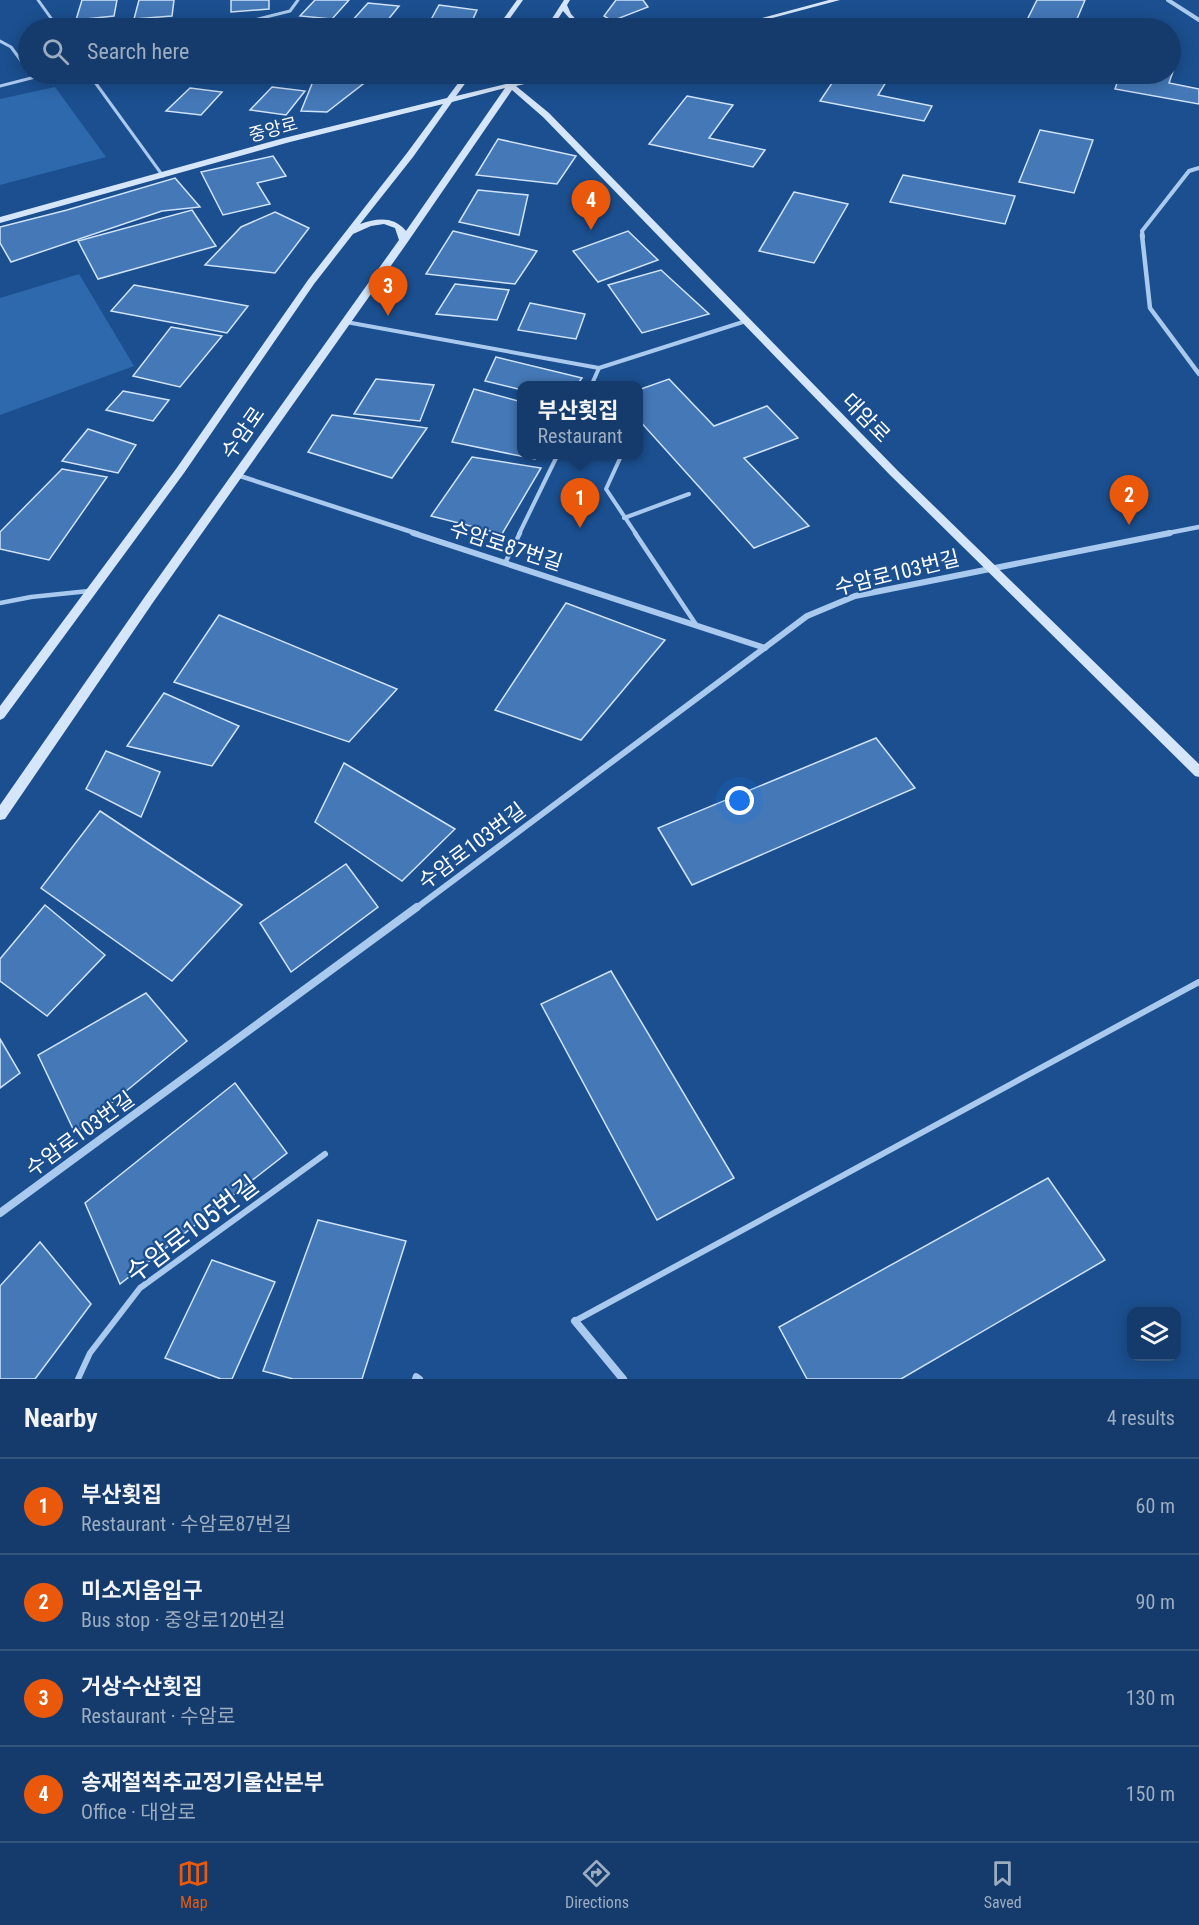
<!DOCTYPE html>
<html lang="en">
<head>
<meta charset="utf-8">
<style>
	:root { --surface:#143b6b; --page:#1d4271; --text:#f1f3f6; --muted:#9dadc1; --line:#33557e; --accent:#ea580c }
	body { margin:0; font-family:"Roboto Condensed","Noto Sans KR",sans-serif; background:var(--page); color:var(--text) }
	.controls { position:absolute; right:18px; bottom:18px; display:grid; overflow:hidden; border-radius:12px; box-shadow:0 3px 15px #0003 }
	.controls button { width:54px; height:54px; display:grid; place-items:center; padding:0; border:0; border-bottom:2px solid var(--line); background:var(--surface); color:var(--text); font:30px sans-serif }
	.you { position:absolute; left:740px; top:801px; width:21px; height:21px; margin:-15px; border:4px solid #fff; border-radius:50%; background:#1a73e8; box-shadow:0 0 0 9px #1a73e833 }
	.badge { display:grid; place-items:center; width:39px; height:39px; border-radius:50%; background:var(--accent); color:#fff; font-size:20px; font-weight:700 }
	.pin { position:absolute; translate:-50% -50px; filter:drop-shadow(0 2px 3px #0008) }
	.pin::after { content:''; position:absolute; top:32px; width:21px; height:18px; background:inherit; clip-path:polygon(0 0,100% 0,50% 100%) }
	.popup { position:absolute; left:517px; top:381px; width:126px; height:78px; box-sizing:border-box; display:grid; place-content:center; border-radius:12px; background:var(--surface); filter:drop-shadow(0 2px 4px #0005); font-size:20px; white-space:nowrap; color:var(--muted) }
	.popup b { font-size:22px; color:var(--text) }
	.popup::after { content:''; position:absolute; left:50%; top:100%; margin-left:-12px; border:12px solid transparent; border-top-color:var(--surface) }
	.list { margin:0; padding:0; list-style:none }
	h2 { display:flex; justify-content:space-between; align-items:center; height:78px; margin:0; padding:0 24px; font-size:26px }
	h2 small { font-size:20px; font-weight:400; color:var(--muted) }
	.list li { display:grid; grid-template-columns:39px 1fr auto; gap:18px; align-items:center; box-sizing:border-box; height:96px; padding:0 24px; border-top:2px solid var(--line) }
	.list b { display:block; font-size:22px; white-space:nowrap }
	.list p { margin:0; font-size:20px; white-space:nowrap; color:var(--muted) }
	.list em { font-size:20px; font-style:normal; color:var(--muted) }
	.icon { flex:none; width:33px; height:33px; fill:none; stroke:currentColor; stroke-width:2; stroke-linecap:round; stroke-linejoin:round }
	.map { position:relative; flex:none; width:1199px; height:1379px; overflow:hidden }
	.search { position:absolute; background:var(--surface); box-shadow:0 3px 15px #0003; left:18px; right:18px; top:18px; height:66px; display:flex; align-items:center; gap:15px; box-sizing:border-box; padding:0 21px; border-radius:33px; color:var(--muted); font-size:22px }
	.sheet { height:462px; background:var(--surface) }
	nav { display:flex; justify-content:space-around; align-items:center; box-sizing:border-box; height:84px; border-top:2px solid var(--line); background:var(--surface); font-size:16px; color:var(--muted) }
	nav a { display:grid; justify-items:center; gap:3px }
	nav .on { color:var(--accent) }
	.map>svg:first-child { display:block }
</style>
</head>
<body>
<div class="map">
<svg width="1199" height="1379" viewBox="0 0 1199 1379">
	<rect width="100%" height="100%" fill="#1b4f8f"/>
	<g fill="#2e69ad">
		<path d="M55,87L106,157L0,185V99Z"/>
		<path d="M79,274L134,366L0,415V298Z"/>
	</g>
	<g fill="#4478b7" stroke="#cfe3fa" stroke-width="1.5">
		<path d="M82,0H117L114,16L76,20Z"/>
		<path d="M139,0H174L172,16L134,19Z"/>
		<path d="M231,0H269V9L231,12Z"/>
		<path d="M315,0H349L332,19L300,16Z"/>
		<path d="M616,0H643L648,7L612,21L604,16Z"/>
		<path d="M1037,0H1085L1077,19L1129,28H1052L1025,24Z"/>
		<path d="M368,3L399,6L383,26L351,22Z"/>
		<path d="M439,5L477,10L469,28L427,27Z"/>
		<path d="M131,21L130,28H93L94,23Z"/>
		<path d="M1170,52L1179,54L1169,83L1199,89V104L1115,89L1120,74H1170Z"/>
		<path d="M230,74H268L264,78Z"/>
		<path d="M271,74H308L304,79L269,75Z"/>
		<path d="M316,74H327L363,84L327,112L301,111Z"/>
		<path d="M372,74H411L406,79L371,77Z"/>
		<path d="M838,74H891L878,95L932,106L924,121L820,101Z"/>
		<path d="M272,87L305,91L286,115L250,110Z"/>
		<path d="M190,88L222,92L201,115L166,111Z"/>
		<path d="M687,96L733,105L709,138L765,150L753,167L649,144Z"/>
		<path d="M1040,130L1093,140L1074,193L1019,182Z"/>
		<path d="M498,139L576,156L557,184L476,175Z"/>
		<path d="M273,156L286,176L257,183L270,204L223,215L201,172Z"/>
		<path d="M903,175L1015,196L1005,224L890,202Z"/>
		<path d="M175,178L200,207L162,211L11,262L0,243V227L67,210Z"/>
		<path d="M478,190L528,195L519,235L459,222Z"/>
		<path d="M794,192L848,204L814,263L759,251Z"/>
		<path d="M192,210L216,246L98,279L78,241Z"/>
		<path d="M275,212L309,228L275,273L205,265L241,227Z"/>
		<path d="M453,231L537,251L515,284L426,274Z"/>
		<path d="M628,231L658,260L598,282L573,251Z"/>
		<path d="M661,270L709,314L642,333L608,285Z"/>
		<path d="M455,284L509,290L497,320L436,314Z"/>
		<path d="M134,285L248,306L227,333L111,311Z"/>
		<path d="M530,303L585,314L576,339L518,330Z"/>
		<path d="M171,327L222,336L180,387L133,376Z"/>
		<path d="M496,357L582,378L576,386H522V390L485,381Z"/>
		<path d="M376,379L434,385L420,421L354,414Z"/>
		<path d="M669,379L714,426L767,406L798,438L744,458L809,526L754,548L638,419V390Z"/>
		<path d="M474,389L522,402V454H538L535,459L452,442Z"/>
		<path d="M123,391L169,400L153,421L106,410Z"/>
		<path d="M332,415L427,428L392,478L308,452Z"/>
		<path d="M88,429L136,445L118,473L62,461Z"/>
		<path d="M472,457L541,468L502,534L431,516Z"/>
		<path d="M62,469L107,477L49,560L0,549V532Z"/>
		<path d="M566,603L665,640L581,740L495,710Z"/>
		<path d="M219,615L397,689L349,742L174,682Z"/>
		<path d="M164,693L239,726L212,766L127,746Z"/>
		<path d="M876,738L915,788L692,885L658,828Z"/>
		<path d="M106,751L160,772L141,817L86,789Z"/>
		<path d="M344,763L455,829L402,881L315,822Z"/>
		<path d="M100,811L242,905L172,981L41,888Z"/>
		<path d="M346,864L378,907L291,972L260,923Z"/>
		<path d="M45,905L105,955L47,1016L0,981V959Z"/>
		<path d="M611,971L734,1178L657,1220L541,1004Z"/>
		<path d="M146,993L187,1041L75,1133L38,1055Z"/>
		<path d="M0,1039L20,1073L0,1088Z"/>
		<path d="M235,1083L287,1153L120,1284L85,1203Z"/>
		<path d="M1048,1178L1105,1260L901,1379H807L779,1327Z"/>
		<path d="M318,1220L406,1241L362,1379H293L263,1371Z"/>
		<path d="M40,1242L91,1304L35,1379H0V1286Z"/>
		<path d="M212,1260L275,1282L232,1379H221L165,1358Z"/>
	</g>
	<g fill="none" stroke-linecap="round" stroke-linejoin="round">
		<g stroke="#a9c9ee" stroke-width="3">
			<path d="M38,0L58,28"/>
			<path d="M222,28L290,11L298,0"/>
			<path d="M0,41L11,47L28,70"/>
			<path d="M89,74L163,176"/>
			<path d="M0,86L47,74"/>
		</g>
		<g stroke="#a9c9ee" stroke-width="4">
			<path d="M346,322L599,368L746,321"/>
			<path d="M591,386L599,368"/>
			<path d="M622,454L606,489L636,534"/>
			<path d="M624,518L689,494"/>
			<path d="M519,534L558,454"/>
		</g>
		<g stroke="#a9c9ee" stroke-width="4.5">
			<path d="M635,533L697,626"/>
			<path d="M505,563L520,533"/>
			<path d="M0,603L31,597L89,591"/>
		</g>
		<g stroke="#a9c9ee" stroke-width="6">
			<path d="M575,1321L1199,982"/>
			<path d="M78,1379L90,1353L140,1288L325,1154"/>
			<path d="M415,1379L416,1376L420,1379"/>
		</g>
		<g stroke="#a9c9ee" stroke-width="4">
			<path d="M1168,0L1199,20"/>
			<path d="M1143,237L1142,231L1189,171L1199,168"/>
		</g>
		<g stroke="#a9c9ee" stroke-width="4.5">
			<path d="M1142,235L1150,308L1199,374"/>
			<path d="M237,475L418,534"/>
			<path d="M1163,534L1199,527"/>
		</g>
		<g stroke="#a9c9ee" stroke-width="6">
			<path d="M413,533L765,648"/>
			<path d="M415,909L807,616L855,596L1170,533"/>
		</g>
		<g stroke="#a9c9ee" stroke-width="8">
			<path d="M0,1213L417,907"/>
			<path d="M575,1321L623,1379"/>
		</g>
		<g fill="#d6e6fa" fill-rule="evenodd">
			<path d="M517,0H523L503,28H497Z"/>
			<path d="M564,0H570L567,5L571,14L584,28H578L563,11L552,28H546Z"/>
			<path d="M829,0H840L735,28H725Z"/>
			<path d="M465,74H472L456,96L506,84L500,74H506L511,80L516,74H522L518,81L548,74H558V76L516,86L549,113L898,471L1199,764V777L1195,776L890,475L543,117L512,90L407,243L154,601L5,819L0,820V805L146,595L399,240L395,228L384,224L371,226L353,234L314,284L184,473L4,718L0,720V706L176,469L308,280L407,153L443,104L290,142L0,223V217L284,138L447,98ZM505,88L406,231C394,216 377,218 360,224L413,157L452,102Z"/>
		</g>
	</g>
	<g text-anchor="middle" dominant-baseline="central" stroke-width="4.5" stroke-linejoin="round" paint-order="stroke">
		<g font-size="18" fill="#fff" stroke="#1b4f8f">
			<text transform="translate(273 129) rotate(-15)">중앙로</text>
		</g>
		<g font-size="21" fill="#fff" stroke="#1b4f8f">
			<text transform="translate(866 418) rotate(46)">대암로</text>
			<text transform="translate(243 433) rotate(-55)">수암로</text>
			<text transform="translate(506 546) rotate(18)">수암로87번길</text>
			<text transform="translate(897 573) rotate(-14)">수암로103번길</text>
			<text transform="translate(472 846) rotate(-37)">수암로103번길</text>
			<text transform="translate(80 1134) rotate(-36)">수암로103번길</text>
		</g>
		<g font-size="26" fill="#fff" stroke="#1b4f8f">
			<text transform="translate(192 1229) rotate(-37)">수암로105번길</text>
		</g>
	</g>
</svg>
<div class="controls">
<button><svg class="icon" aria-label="layers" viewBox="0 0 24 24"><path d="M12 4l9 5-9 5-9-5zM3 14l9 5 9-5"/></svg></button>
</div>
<div class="you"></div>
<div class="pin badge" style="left:580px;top:528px">1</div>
<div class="popup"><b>부산횟집</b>Restaurant</div>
<div class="pin badge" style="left:1129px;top:525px">2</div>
<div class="pin badge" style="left:388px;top:316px">3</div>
<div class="pin badge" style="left:591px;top:230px">4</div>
<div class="search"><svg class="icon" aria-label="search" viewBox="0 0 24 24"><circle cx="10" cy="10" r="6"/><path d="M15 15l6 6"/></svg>Search here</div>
</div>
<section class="sheet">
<h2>Nearby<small>4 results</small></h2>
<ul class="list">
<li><span class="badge">1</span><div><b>부산횟집</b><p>Restaurant · 수암로87번길</p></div><em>60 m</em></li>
<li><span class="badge">2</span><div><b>미소지움입구</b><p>Bus stop · 중앙로120번길</p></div><em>90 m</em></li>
<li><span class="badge">3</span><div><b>거상수산횟집</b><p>Restaurant · 수암로</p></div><em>130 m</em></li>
<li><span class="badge">4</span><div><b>송재철척추교정기울산본부</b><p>Office · 대암로</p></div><em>150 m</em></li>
</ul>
</section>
<nav>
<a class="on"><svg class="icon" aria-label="map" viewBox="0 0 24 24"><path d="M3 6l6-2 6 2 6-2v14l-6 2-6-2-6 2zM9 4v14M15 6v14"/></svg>Map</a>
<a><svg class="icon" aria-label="directions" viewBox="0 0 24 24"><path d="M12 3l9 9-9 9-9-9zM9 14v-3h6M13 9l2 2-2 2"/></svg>Directions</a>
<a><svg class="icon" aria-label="saved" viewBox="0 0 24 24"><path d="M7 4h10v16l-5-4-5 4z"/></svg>Saved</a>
</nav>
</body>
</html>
